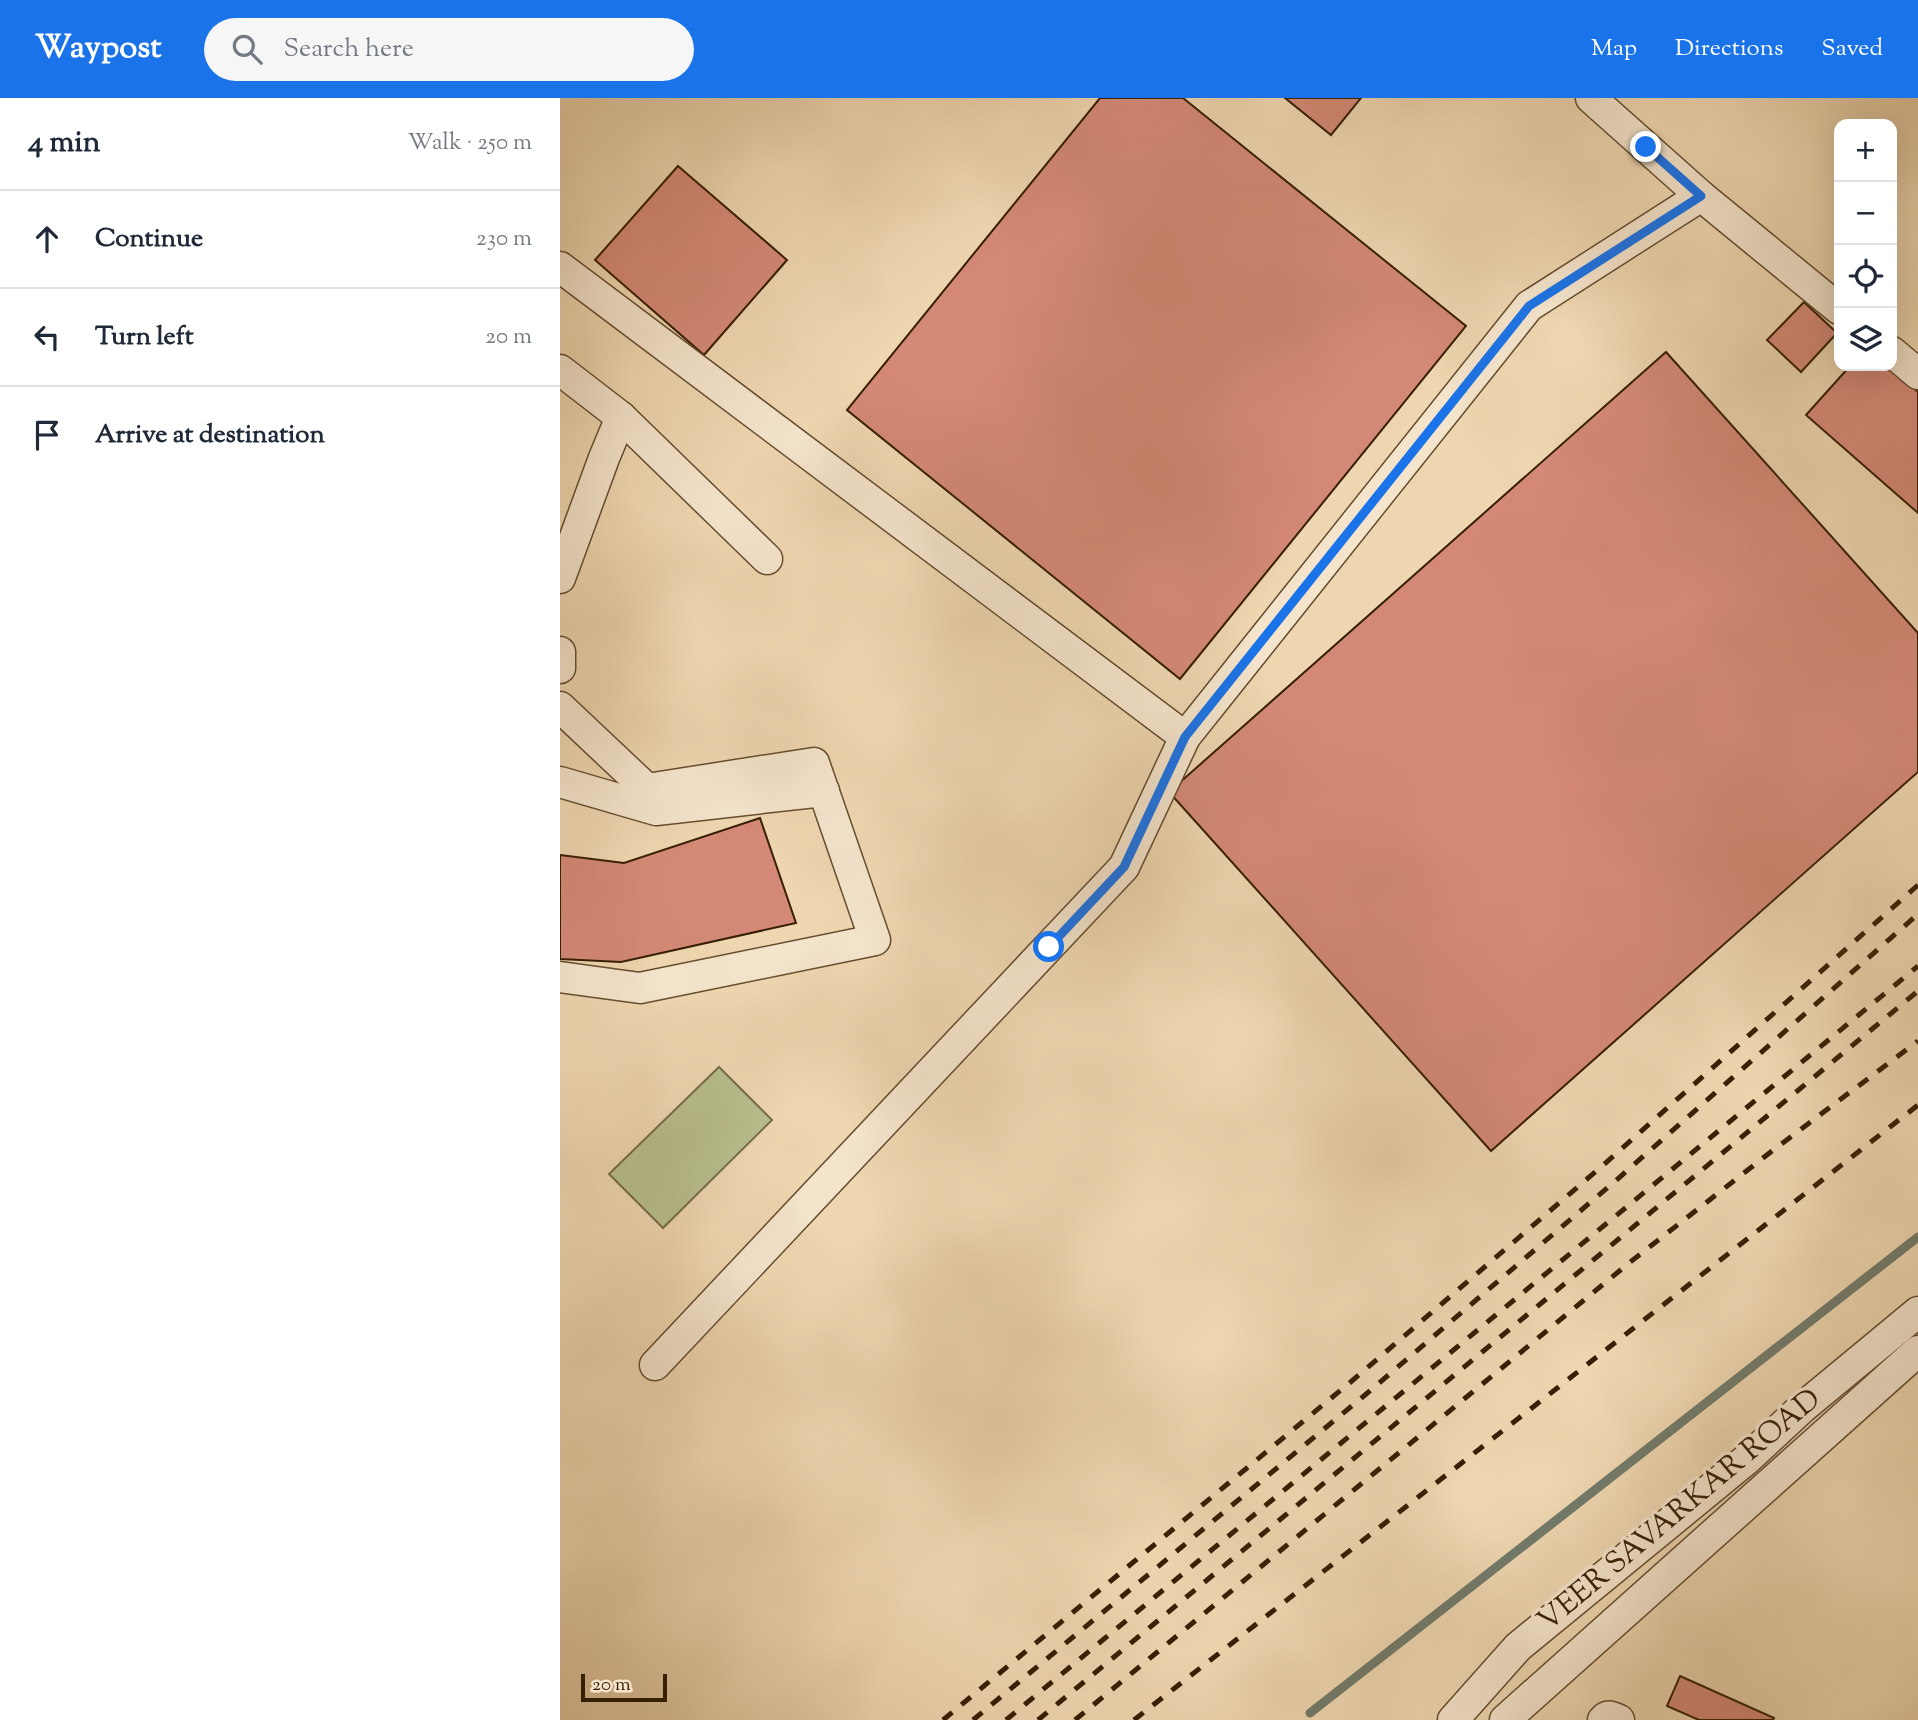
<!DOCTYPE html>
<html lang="en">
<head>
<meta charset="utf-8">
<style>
	:root { --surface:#fff; --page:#f6f6f7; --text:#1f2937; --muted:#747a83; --line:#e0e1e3; --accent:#1a73e8 }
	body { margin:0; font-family:"Sorts Mill Goudy",serif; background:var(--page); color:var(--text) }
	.controls { position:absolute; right:21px; top:21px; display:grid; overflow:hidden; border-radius:14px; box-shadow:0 7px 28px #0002 }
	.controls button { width:63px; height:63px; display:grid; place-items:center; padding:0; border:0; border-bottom:2px solid var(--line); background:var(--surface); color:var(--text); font:35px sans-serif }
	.scale { position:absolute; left:21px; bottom:18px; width:86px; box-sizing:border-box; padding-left:7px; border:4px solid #371f03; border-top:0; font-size:19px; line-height:24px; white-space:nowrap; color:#371f03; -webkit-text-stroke:5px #f4e4cc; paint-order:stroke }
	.stop { position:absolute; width:21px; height:21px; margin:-16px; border:5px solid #1a73e8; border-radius:50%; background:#fff }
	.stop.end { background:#1a73e8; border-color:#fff; box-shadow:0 2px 7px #0008 }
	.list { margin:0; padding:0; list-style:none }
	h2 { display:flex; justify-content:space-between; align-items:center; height:91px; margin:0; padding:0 28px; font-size:30px }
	h2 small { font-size:23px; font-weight:400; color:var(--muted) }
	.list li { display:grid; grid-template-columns:46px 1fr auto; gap:21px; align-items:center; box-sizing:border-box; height:98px; padding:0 28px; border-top:2px solid var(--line) }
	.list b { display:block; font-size:26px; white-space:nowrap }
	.list em { font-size:23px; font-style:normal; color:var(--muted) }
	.icon { flex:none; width:38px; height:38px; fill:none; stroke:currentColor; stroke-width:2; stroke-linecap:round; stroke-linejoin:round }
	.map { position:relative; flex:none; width:1358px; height:1622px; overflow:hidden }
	header { display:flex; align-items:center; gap:42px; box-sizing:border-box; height:98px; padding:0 35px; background:var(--accent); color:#fff }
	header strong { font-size:33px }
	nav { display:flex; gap:38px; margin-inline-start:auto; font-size:24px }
	.search { width:490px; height:63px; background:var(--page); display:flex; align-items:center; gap:18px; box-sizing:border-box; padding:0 24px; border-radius:38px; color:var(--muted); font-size:26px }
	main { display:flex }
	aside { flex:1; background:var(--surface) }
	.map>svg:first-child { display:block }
</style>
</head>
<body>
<header>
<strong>Waypost</strong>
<div class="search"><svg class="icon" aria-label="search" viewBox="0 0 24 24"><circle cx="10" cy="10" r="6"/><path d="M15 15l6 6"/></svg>Search here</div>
<nav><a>Map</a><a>Directions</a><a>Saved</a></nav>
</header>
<main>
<aside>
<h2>4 min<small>Walk · 250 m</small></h2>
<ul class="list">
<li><svg class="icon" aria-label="ahead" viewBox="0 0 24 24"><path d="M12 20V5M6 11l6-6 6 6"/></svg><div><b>Continue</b></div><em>230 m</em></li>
<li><svg class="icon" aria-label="left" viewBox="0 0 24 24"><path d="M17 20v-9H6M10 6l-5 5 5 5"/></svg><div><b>Turn left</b></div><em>20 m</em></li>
<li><svg class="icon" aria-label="arrive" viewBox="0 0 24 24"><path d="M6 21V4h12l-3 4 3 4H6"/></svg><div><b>Arrive at destination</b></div></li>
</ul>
</aside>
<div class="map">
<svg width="1358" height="1622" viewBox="0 0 1358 1622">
	<rect width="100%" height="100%" fill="#eed6b0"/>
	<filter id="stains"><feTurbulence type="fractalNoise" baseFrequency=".00286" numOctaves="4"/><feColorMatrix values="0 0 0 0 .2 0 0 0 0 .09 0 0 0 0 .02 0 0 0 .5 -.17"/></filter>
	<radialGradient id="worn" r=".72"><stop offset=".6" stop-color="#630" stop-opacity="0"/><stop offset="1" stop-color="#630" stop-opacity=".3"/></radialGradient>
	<path fill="#b7be8c" stroke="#776e48" stroke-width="2" d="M159,969L212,1022L103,1130L49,1076Z"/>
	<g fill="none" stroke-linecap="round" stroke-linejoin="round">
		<path stroke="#727b6b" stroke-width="9" d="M750,1615L1358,1139"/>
	</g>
	<g fill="#d48976" stroke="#371f03" stroke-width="2">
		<path d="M540,0H623L906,228L620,581L287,312Z"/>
		<path d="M725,0H801L771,37Z"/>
		<path d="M118,68L227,162L144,257L35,162Z"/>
		<path d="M1244,204L1277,235L1241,274L1207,242Z"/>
		<path d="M1106,254L1358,535V674L931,1053L609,694Z"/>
		<path d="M1290,268H1328L1358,294V415L1246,317Z"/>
		<path d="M200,720L236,825L61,864L0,861V757L64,765Z"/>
		<path d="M1120,1578L1214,1620L1213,1622H1139L1107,1608Z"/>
	</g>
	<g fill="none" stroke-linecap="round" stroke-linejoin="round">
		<g stroke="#654d2e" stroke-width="33">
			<g id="minor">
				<path d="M1031,0L1141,98L1279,211"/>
				<path d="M0,169L625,639"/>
				<path d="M1332,254L1358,276"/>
				<path d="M0,272L61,319L207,461"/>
				<path d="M0,480L44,360L61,319"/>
				<path d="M0,554V570"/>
				<path d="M0,609L87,691L254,665L315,842L80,890L0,879"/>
				<path d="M0,684L96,712L264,693"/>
				<path d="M95,1267L564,769L625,639L969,208L1141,98"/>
				<path d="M893,1622L958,1549L1186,1362L1242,1310L1358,1214"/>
				<path d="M945,1622L1358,1253"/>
				<path d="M1043,1622C1048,1616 1053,1619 1059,1622"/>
			</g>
		</g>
		<use href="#minor" stroke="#f4e4cc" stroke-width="30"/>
		<g stroke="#371f03" stroke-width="5" stroke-dasharray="12 12" stroke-linecap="butt">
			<path d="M383,1622L793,1282L1041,1069L1358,787"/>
			<path d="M413,1622L805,1297L1053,1085L1358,816"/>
			<path d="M446,1622L1358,868"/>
			<path d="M478,1622L1358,893"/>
			<path d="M515,1622L1069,1165L1212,1053L1358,943"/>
			<path d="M574,1622L1358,1007"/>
		</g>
	</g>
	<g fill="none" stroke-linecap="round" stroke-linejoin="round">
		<path stroke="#1a73e8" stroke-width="9" d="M489,849L564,769L625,639L969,208L1141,98L1086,49"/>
	</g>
	<g text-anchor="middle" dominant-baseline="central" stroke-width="7" stroke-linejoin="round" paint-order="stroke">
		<g font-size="30" fill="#371f03" stroke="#f4e4cc">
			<text transform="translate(1120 1413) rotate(-40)">VEER SAVARKAR ROAD</text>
		</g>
	</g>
	<rect width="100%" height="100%" filter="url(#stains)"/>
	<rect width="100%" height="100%" fill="url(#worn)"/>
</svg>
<div class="controls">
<button>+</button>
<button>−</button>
<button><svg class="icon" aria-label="locate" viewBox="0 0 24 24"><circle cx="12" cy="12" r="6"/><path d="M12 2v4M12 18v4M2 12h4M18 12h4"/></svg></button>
<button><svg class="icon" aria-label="layers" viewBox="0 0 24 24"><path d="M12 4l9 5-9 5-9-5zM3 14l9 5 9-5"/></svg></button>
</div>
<div class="scale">20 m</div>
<div class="stop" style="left:489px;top:849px"></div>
<div class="stop end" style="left:1086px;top:49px"></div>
</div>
</main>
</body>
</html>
